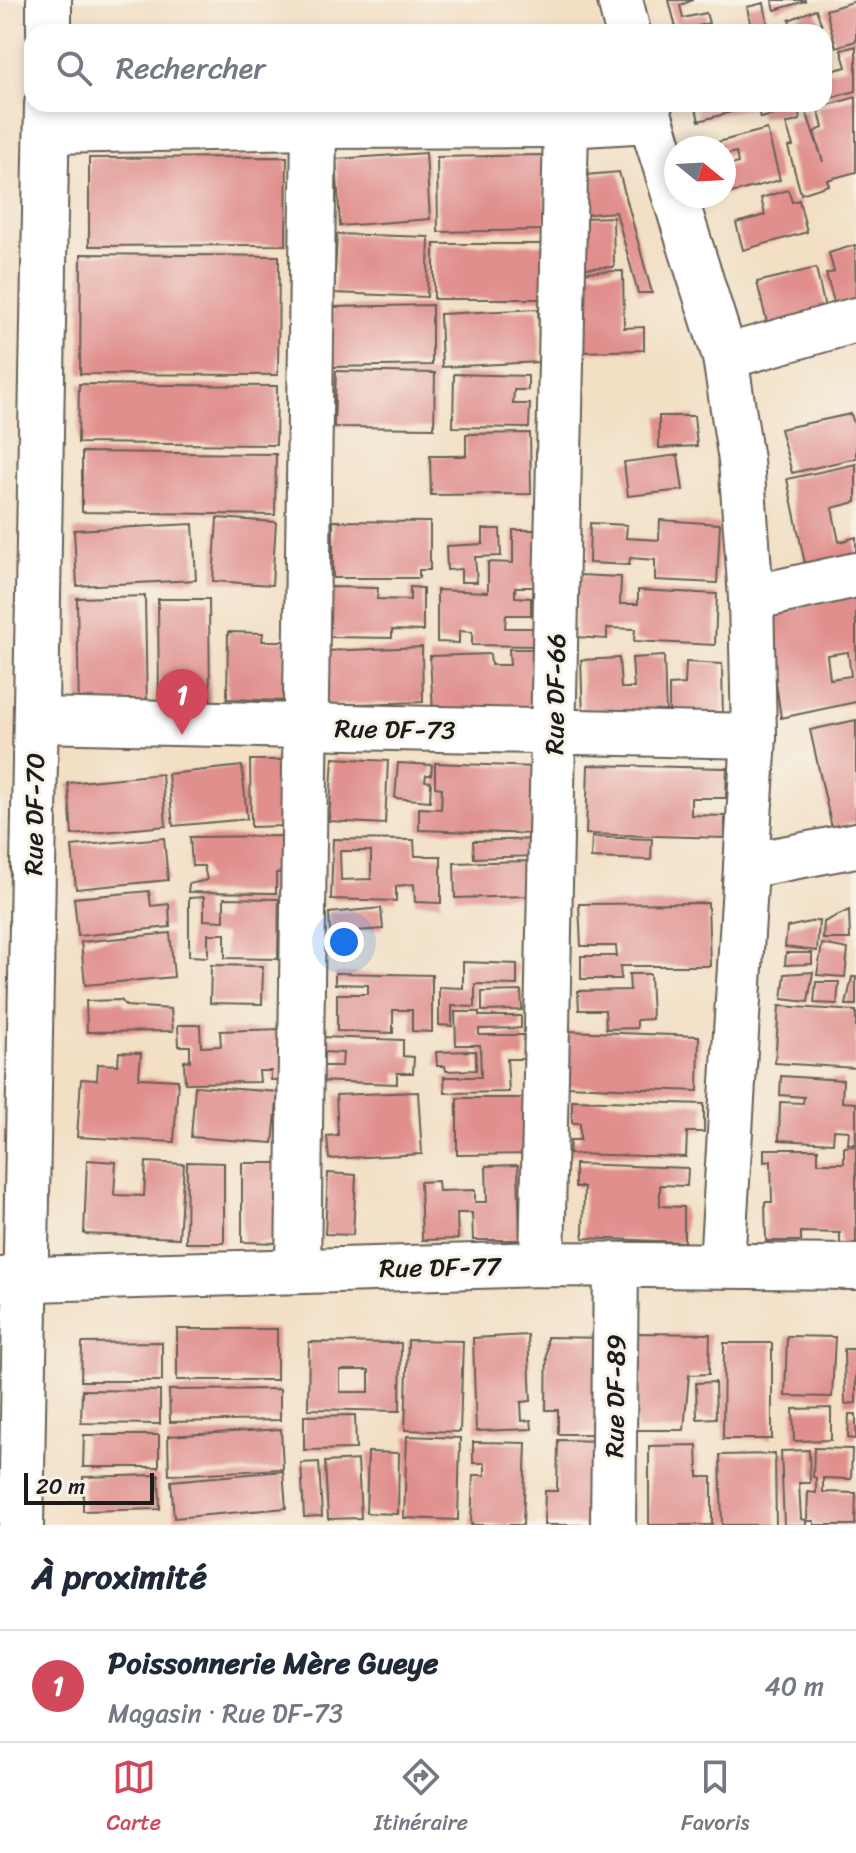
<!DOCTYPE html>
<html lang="fr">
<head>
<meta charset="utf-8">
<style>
	:root { --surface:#fff; --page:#f2f2f3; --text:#1f2937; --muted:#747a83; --line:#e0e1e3; --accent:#d1495b }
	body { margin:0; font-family:Sriracha,sans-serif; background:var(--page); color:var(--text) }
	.compass { position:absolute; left:664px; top:136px; width:72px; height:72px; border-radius:50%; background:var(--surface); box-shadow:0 4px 12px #0003; rotate:108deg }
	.scale { position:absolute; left:24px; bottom:20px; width:130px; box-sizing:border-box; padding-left:8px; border:4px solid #1c1c1c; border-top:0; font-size:22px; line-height:28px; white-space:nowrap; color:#1c1c1c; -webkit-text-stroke:6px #f7f3e8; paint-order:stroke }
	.you { position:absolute; left:344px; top:942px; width:28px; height:28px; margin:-20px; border:6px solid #fff; border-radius:50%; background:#1a73e8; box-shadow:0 0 0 12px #1a73e833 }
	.badge { display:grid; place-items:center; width:52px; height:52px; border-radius:50%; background:var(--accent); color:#fff; font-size:26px; font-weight:700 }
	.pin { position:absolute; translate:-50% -66px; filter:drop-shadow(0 2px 4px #0008) }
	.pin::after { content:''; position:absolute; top:42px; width:28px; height:24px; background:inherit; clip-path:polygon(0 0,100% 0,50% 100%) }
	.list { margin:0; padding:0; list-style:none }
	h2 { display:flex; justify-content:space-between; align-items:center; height:104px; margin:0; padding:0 32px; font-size:34px }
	h2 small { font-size:26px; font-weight:400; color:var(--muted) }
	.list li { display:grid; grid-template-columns:52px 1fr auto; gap:24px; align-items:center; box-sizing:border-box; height:112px; padding:0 32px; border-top:2px solid var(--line) }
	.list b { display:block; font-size:30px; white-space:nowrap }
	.list p { margin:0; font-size:26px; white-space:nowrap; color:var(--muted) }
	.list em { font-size:26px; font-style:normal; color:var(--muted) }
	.icon { flex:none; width:44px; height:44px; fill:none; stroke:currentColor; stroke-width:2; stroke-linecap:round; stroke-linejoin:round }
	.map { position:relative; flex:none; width:856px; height:1525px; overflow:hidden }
	.search { position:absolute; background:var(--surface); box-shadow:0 4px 12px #0003; left:24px; right:24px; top:24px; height:88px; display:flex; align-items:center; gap:20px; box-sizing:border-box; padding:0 28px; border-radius:24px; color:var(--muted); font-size:30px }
	.sheet { height:216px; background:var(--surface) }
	nav { display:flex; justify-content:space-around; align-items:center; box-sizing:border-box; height:112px; border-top:2px solid var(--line); background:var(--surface); font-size:22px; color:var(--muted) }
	nav a { display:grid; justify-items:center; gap:4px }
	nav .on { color:var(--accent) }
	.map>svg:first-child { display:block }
</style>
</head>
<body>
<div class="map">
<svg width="856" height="1525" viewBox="0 0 856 1525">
	<rect width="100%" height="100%" fill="#f7f3e8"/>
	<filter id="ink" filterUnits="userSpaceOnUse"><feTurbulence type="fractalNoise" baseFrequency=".0125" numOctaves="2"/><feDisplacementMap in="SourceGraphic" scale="16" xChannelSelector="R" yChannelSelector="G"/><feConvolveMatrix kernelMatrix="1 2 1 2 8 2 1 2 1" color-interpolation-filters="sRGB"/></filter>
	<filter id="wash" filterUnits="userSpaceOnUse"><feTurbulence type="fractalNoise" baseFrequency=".006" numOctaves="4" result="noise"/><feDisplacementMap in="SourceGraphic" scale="32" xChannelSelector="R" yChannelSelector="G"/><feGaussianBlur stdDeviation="1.8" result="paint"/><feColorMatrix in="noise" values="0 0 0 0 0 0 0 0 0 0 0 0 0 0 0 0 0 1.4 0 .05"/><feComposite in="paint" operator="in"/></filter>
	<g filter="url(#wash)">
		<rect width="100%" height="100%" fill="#f2dfc4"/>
		<g id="blocks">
			<g fill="#e08f8d" fill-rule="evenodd">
				<path d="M669,0H693L680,5L683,18L706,13L709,23L677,32Z"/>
				<path d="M772,0H805V1L775,10Z"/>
				<path d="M856,1V41L836,47L826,10Z"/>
				<path d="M764,3L769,32H752L747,7Z"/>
				<path d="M816,9L822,26L807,32H794L789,20Z"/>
				<path d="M856,46V91L830,98L824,73L846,67L841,50Z"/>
				<path d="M856,97V172L827,180L829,185L801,194L788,147L793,146L786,124L800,120L799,113L806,111L823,162L814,132L823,128L818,108Z"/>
				<path d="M695,104H790L792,111L760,118L757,105L699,121Z"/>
				<path d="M767,129L780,180L724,195V167L738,163L736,152L724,155V148H708L707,145Z"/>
				<path d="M426,153L430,219L340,226L336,159Z"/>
				<path d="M544,155L546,230L438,232L437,157Z"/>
				<path d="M287,157L286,245L89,246V158Z"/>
				<path d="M619,172L652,293H638L616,212L579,215L575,176Z"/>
				<path d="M788,190L792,202L799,200L807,232L743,250L736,223L765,215L761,198Z"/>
				<path d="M613,217L614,267L584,268L582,218Z"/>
				<path d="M337,234L429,237L427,297L334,293Z"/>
				<rect x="434" y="244" width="111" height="55"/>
				<path d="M855,245L856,315L839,320L826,274L834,272L829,253Z"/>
				<path d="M81,254L279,256L278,375L80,374Z"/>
				<path d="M816,268L829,326L771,339L757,282Z"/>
				<path d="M623,271L624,328L644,327V350L582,352L581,272Z"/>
				<path d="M432,305V365L332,367V307Z"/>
				<path d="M538,309L541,362L442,367L440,314Z"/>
				<path d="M336,371L435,373L434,428L334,427Z"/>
				<path d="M454,374L528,376V390H514L513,404H530L529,428L453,427Z"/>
				<path d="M79,384L277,386L276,445L78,443Z"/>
				<path d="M851,414L856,430V458L792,473L780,429Z"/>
				<path d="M659,416H694L697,446L659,448Z"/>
				<path d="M530,433L531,494L431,495L430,456H466V434Z"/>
				<path d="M82,452L276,454L275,515L82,512Z"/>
				<path d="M678,455L683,490L628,496L624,462Z"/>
				<path d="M856,464V502L832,508L839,542L856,537V567L808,578L787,479Z"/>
				<path d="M217,518L276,522L272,585L213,581Z"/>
				<path d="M660,520L720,524L717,583L655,580V560L630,558L629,565L589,563L590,523L627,525L626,538L659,540Z"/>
				<path d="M333,521L430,522V570H419V578H333Z"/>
				<path d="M193,524L196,580L77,586L74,530Z"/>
				<path d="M483,529H500L501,556L475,557L477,582H461V569L447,570L446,546L483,544Z"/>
				<path d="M513,530H538V587H515V597L531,598V615H506L505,628H536L535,646L472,645V632L459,631V643L437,642V590L488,592V562L513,563Z"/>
				<path d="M578,575L621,577L620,604H638V590L717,594L715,645L634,641L635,629L607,628V639L576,637Z"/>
				<path d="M328,587L378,588L377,599L410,600V587L423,588V631L392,630V638L328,637Z"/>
				<path d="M145,596L147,712L79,713L77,598Z"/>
				<path d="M856,596V702L781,718L766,614ZM848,652L851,676L830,679L827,655Z"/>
				<path d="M158,599H209L210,705H159Z"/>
				<path d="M228,632L263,633L262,641H286L284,701L227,699Z"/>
				<path d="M422,647L423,702L327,705L325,651Z"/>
				<path d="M509,649H540L542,694H531L532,709L433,712L430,656L490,654L491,665H510Z"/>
				<path d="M664,656L666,716L583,719L581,660L619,658L621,688H634L632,658Z"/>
				<path d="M686,662L722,664L723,723L669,719V685L685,684Z"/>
				<path d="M856,720V822L832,828L810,730Z"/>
				<path d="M333,758L388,761L385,824L329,821Z"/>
				<path d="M250,760H282V826L251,827Z"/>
				<path d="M398,763L432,765L431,775H426L425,781L431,782L430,801L395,798Z"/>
				<path d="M435,763L535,767L533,834L419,830V808L441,809L442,788L435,787Z"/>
				<path d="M588,765L727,768L726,798H691V815L725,816V838L586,834Z"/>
				<path d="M242,766L247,819L173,826L168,774Z"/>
				<path d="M162,774L166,826L72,835L68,783Z"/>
				<path d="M287,836L295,871L276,873V893L188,892L189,884L207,880L204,866H192L190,837Z"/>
				<path d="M592,837L652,839L651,860L591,858Z"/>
				<path d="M164,838L168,880L76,889L72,846Z"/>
				<path d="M333,839L414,840L415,856H441V903L415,902L414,884L396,886V901L331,899ZM340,851H371V879L341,880Z"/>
				<path d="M533,839L534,856L474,858L473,841Z"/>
				<path d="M531,861L532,896L455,898L454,863Z"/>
				<path d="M149,891L151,906L169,904L170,927L78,936L74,898Z"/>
				<path d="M204,897V920L224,921V898L279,899L278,959L225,958V934H208V957L189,956V898Z"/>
				<path d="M708,903L710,966H620L621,979H581V956H617L616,946H581L579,904Z"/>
				<path d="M381,908L383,929L330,933L329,913Z"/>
				<path d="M849,910L850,939H823L824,922Z"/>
				<path d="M819,920L817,951L785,947L787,927Z"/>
				<path d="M170,933L174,977L85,985L81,942Z"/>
				<path d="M822,944L848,949L845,977L817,975Z"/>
				<path d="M786,953H812V964L785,965Z"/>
				<path d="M463,962L517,964V985L475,984V1007L452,1006V1026L439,1025V987L463,988Z"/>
				<path d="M211,965L263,966L262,1004L210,1003Z"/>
				<path d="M813,972L808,1002L782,999L785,974Z"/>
				<path d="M335,973L432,975V1032L412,1031V1010H393V1033L337,1031V994H368V985L335,984Z"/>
				<path d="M629,974H650L652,1019L637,1020V1028L606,1029L605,1010H579L578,991L630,990Z"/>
				<path d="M852,977H856V1005H846Z"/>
				<path d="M816,982H839L837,1004L814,1003Z"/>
				<path d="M521,991L522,1010L482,1011V992Z"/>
				<path d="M121,1000L126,1006L171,1009L173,1031L87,1032L86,1001Z"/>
				<path d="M779,1006L856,1011V1068L775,1063Z"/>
				<path d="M455,1012H479V1016H521V1028L479,1029V1035H524L525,1059H507L509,1092L445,1093L444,1077H481L480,1045H456Z"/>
				<path d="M178,1025H200L201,1047L221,1046L220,1031L283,1029L285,1080H271V1071H259L260,1082L185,1083L184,1061H190V1046H179Z"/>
				<path d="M566,1031L699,1036L698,1091L565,1086Z"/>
				<path d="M322,1037L403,1040V1056L414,1057L413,1073H397V1084L316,1081L317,1066H342L343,1053L322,1052Z"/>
				<path d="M476,1051V1070L446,1071L445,1066H437L436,1052Z"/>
				<path d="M119,1052L141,1053L139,1078L178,1080L174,1142L77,1137L81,1079L97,1080L98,1064L118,1065Z"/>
				<path d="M781,1076L843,1080L842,1102L856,1103V1144H848L849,1131L834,1130L833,1143L779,1140L780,1102L803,1103L804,1097L780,1095Z"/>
				<path d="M195,1086L278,1092L273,1143L191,1137Z"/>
				<path d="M418,1092L422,1154L329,1159L327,1136L338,1135L336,1095Z"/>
				<path d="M457,1098H531L530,1154L457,1155Z"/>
				<path d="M572,1100L704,1104V1132H687L686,1157L569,1154L570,1140H580V1123H572Z"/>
				<path d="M856,1146V1246H840V1233L801,1232V1241H766L765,1202H772L771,1161L764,1162V1149H818V1163H844V1147Z"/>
				<path d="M87,1160L116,1162L114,1195L144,1196L146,1162L184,1164L179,1238L84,1234Z"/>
				<path d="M187,1162L224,1163V1243H186Z"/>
				<path d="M242,1163H279V1243L242,1242Z"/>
				<path d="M575,1164L688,1168L687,1186L660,1185V1206L684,1207V1242L583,1238L584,1187H575Z"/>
				<path d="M518,1165L520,1240H473L472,1213H457L458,1239L422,1240L420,1182L438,1181L439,1191L475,1190V1202H487L486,1166Z"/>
				<path d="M328,1173L356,1175L353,1235L325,1234Z"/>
				<rect x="177" y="1329" width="100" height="51"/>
				<path d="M638,1333L710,1334L709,1374L689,1375L684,1430H636Z"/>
				<path d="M528,1335L531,1401L521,1402L522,1421L531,1420L532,1429L476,1431L473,1338Z"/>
				<path d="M787,1336L835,1337L832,1397L785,1396Z"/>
				<path d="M547,1337L608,1338L607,1434H558V1410H546Z"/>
				<path d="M408,1340L463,1341L460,1432L405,1430Z"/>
				<path d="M162,1342V1381H81L82,1343Z"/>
				<path d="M309,1342L401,1343L400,1411L308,1409ZM340,1370H369V1392H340Z"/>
				<path d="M724,1343H772V1439H723Z"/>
				<path d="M844,1349H856V1403L845,1404Z"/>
				<path d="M715,1382L716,1418L697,1419L696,1383Z"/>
				<path d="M280,1389V1420L170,1422L169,1390Z"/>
				<path d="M82,1390L160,1391V1424L81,1423Z"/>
				<path d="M831,1408V1440L794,1441L793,1409Z"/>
				<path d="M849,1414H856V1439L848,1438Z"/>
				<path d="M355,1415L356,1449L304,1450V1416Z"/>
				<path d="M281,1429L283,1469L169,1475L168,1436Z"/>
				<path d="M84,1435H159V1467H83Z"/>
				<path d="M407,1436L460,1438L458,1520L404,1518Z"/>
				<path d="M558,1440L606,1441L604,1525H544L545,1491H557Z"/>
				<path d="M473,1442L526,1443L523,1525H471L473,1475H485V1463H473Z"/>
				<path d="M697,1445L698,1477H712V1525H649V1446Z"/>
				<path d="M814,1448L852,1449L851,1479L823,1478V1492L856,1493L855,1525H814V1521H807L808,1492L816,1493V1478L813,1477Z"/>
				<path d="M809,1450L810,1483H799L801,1519L806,1520V1525H784L781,1451Z"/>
				<path d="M368,1452L399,1453L398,1514L366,1513Z"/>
				<path d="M775,1454L776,1525H722L720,1455Z"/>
				<path d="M358,1460L361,1518L328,1519L325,1462Z"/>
				<path d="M319,1462L322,1516L304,1517L301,1463Z"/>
				<path d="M283,1471L286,1508L174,1518L171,1481Z"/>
				<path d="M159,1475L160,1509L83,1511V1477Z"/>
			</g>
		</g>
	</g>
	<g filter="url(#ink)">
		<use href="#blocks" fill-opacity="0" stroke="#676057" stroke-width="2"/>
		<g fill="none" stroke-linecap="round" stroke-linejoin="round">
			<g stroke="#676057" stroke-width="48">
				<g id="street">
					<path d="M620,0L628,32"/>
					<path d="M49,32V0"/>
					<path d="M646,104L725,357L741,460L751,598L754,736L722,1264"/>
					<path d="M47,131L314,126L566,125L650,120"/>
					<path d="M725,357L856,320"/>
					<path d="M751,598L856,575"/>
					<path d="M36,720L754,736"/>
					<path d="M746,866L856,845"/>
					<path d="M542,1264L566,125"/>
					<path d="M298,1270L314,126"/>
					<path d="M0,1280L542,1264L856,1267"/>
					<path d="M21,1525L47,104"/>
					<path d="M613,1525L616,1266"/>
				</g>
			</g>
			<use href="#street" stroke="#fff" stroke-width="44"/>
		</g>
	</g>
	<g text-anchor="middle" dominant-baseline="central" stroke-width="6" stroke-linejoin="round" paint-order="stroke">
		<g font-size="26" fill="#1c1c1c" stroke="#f7f3e8">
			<text transform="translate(555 694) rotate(-89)">Rue DF-66</text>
			<text transform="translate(395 729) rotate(1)">Rue DF-73</text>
			<text transform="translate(34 814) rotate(-89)">Rue DF-70</text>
			<text transform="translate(440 1267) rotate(-1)">Rue DF-77</text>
			<text transform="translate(615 1396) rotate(-89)">Rue DF-89</text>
		</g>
	</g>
</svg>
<svg class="compass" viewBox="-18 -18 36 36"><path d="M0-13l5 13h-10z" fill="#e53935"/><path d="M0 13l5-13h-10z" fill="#747a83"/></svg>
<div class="scale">20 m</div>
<div class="you"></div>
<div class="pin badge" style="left:182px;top:735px">1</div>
<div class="search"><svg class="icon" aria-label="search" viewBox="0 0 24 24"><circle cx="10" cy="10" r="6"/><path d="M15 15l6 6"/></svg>Rechercher</div>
</div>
<section class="sheet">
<h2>À proximité<small></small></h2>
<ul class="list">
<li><span class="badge">1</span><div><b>Poissonnerie Mère Gueye</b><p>Magasin · Rue DF-73</p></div><em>40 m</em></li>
</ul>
</section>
<nav>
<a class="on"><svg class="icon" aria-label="map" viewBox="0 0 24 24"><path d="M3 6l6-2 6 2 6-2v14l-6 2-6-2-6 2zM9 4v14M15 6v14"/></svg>Carte</a>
<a><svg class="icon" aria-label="directions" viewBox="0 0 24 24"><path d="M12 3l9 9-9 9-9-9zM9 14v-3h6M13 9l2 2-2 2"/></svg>Itinéraire</a>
<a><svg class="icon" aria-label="saved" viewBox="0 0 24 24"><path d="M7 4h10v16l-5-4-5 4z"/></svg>Favoris</a>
</nav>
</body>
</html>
